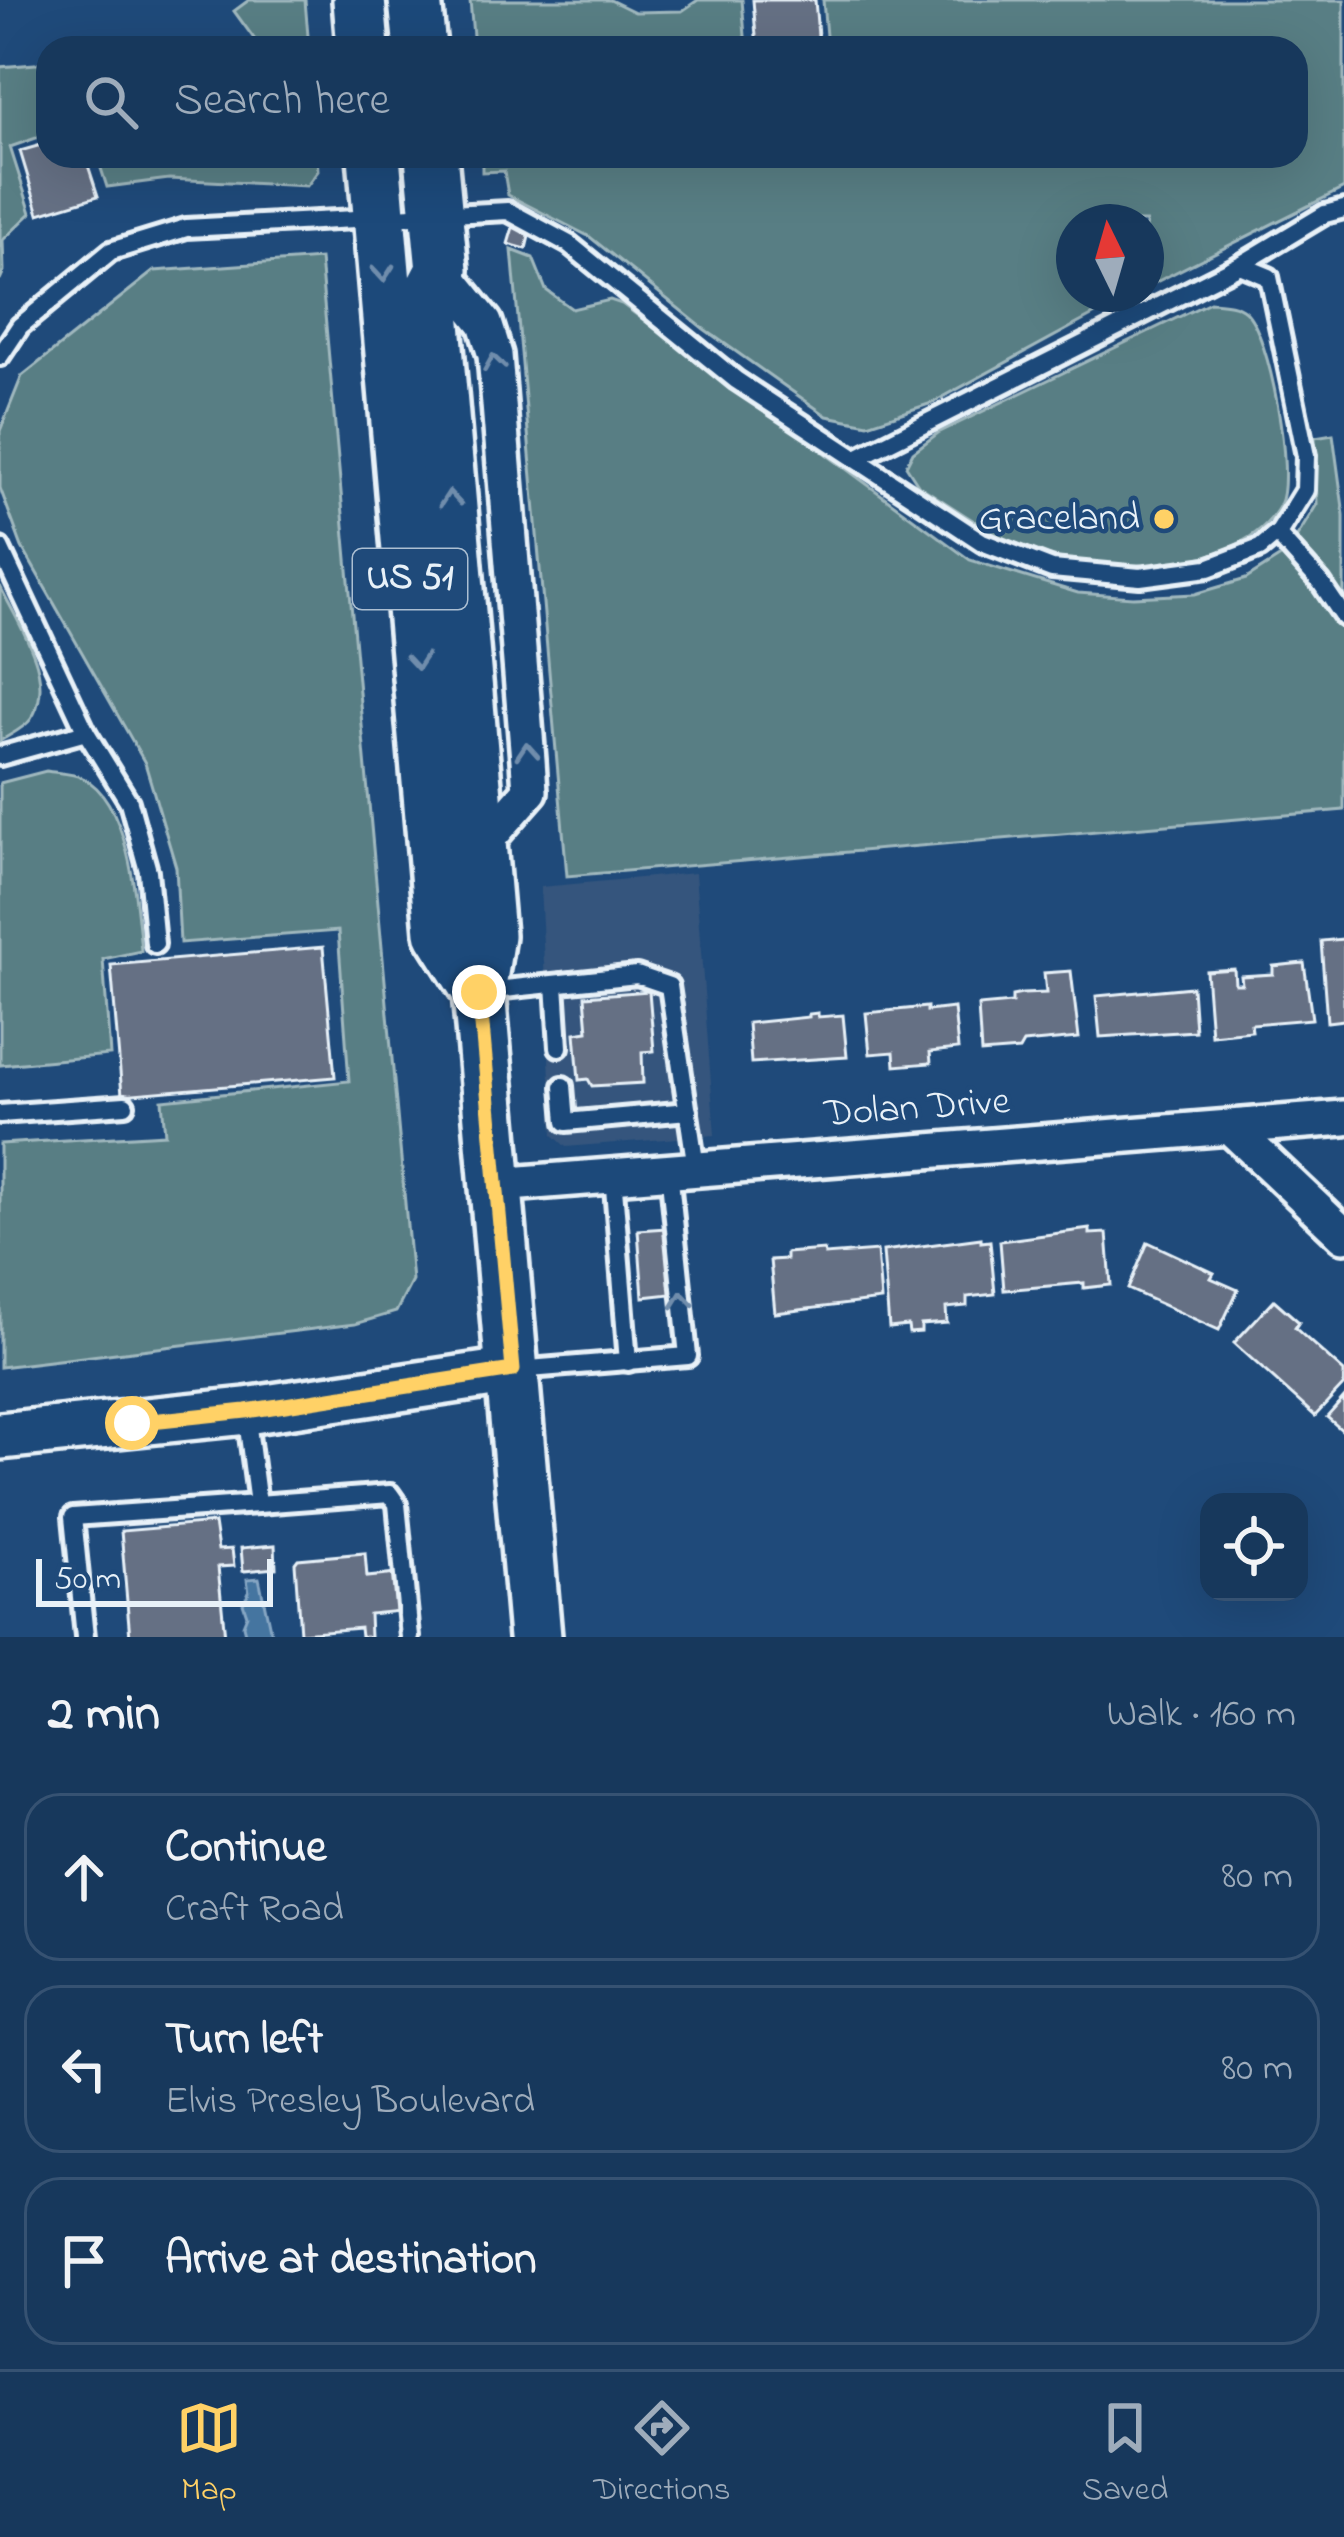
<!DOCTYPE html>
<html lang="en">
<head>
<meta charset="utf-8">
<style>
	:root { --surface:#17385c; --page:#203f62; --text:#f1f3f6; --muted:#9eacbb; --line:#365272; --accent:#ffd166 }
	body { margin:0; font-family:"Indie Flower",sans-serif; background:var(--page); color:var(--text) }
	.controls { position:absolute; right:36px; bottom:36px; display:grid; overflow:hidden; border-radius:24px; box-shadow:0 12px 48px #0002 }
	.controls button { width:108px; height:108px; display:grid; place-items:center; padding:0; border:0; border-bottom:3px solid var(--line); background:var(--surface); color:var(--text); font:60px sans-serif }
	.compass { position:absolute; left:1056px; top:204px; width:108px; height:108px; border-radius:50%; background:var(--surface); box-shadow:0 12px 48px #0002; rotate:355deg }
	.scale { position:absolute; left:36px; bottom:30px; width:237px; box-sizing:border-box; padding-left:12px; border:6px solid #e8f1f8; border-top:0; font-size:33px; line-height:42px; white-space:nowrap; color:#e8f1f8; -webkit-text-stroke:9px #1f4a7a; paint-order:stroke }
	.stop { position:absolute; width:36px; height:36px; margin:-27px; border:9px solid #ffd166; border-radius:50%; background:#fff }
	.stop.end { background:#ffd166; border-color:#fff; box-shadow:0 3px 12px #0008 }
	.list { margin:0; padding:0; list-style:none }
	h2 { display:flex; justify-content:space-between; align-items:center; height:156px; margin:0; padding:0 48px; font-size:51px }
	h2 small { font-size:39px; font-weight:400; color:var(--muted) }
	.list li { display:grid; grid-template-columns:78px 1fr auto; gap:36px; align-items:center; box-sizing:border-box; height:168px; margin:0 24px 24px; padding:0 24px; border:3px solid var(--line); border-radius:36px }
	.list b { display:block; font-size:45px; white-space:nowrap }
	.list p { margin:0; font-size:39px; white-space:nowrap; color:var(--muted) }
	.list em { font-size:39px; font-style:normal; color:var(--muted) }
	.icon { flex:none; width:66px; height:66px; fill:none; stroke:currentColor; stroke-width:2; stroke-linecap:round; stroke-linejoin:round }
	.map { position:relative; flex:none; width:1344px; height:1637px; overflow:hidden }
	.search { position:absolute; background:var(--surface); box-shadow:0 12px 48px #0002; left:36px; right:36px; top:36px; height:132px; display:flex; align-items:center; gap:30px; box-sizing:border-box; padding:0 42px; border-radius:36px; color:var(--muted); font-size:45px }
	.sheet { height:732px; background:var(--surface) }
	nav { display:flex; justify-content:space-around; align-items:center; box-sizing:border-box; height:168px; border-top:3px solid var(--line); background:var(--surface); font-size:33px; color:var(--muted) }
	nav a { display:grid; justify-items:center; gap:6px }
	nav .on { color:var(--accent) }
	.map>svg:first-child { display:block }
</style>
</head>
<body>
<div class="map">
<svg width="1344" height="1637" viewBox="0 0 1344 1637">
	<rect width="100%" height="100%" fill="#1f4a7a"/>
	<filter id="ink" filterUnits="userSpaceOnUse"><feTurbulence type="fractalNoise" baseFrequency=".00833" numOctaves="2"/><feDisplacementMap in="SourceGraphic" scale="24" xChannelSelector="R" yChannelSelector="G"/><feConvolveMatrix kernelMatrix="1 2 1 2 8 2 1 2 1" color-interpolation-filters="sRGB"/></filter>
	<g filter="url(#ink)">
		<path fill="#34557d" d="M695,873L715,1135L566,1147L553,1135L540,887Z"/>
		<g fill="#597e84" stroke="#a0b8be" stroke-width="3">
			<path d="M249,0H305L309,48H213L258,44L234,11Z"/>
			<path d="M470,0H610L635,12L682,11L698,0H742L746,48H474Z"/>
			<path d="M823,0H1344V188L1146,287V222H1074V294H1132L932,403L868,424L827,416L704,329L590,237L508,195L504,171L482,172V156H1296V48H827Z"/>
			<path d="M48,63V134L10,147L31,213L3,240L4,271L0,280V67Z"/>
			<path d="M97,156H317L318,171L307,186L169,179L107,187Z"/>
			<path d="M512,250L533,258L546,290L572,309L610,300L622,304L970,560L1078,593L1133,597L1195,594L1246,579L1287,553L1317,504L1315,437L1333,434L1344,515V810L567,876Z"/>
			<path d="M320,259L412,1281L396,1312L355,1324L0,1367V1144L165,1134L162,1100L349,1081L338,931L180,943L176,867L145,763L22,547L0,488V431L22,376L154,271Z"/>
			<path d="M1210,302C1222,303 1235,303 1245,311C1270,332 1295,477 1280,505C1242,577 1097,573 1032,551C996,539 953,506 919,486L906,466L913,452L938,433Z"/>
			<path d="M0,586C18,624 58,678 31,719C25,728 9,735 0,741Z"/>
			<path d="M46,771C57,773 73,773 83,778C130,801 137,906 141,951L103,959L110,1055L0,1065V783Z"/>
		</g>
		<path fill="#4474a0" stroke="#86a6c3" stroke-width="3" d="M259,1578L271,1634L269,1637H246L243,1625L247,1615L243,1603L249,1592L247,1579Z"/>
		<g fill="#656f84" stroke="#e8f1f8" stroke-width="3">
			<path d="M753,0H815L819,48H757Z"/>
			<path d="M48,143V156H85L98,196L39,214L20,151Z"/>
			<path d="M513,227L530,232L526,249L508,244Z"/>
			<path d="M1344,939V1020L1327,1022L1321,941Z"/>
			<path d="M323,947L335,1077L122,1095L111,965Z"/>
			<path d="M1304,963L1312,1019L1251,1024L1252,1031L1211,1035L1206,971L1234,969L1235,984H1242L1241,976L1273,974V966Z"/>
			<path d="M1071,971L1079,1038L1023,1043L1019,1050L981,1053L978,1006L1012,1003V996L1022,994L1046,993L1044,973Z"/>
			<path d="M1192,987L1195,1031L1100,1037L1096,996Z"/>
			<path d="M649,991L654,1051L642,1052L643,1083L592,1086L588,1079L579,1080L575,1033L588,1031L585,996Z"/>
			<path d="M927,1007V1011L954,1008L958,1049L930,1052L931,1063L895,1066L894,1052L870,1054L866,1013Z"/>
			<path d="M818,1013V1017L843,1015L847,1057L751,1063L748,1023L809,1017V1014Z"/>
			<path d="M666,1228L671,1294L643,1297L638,1230Z"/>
			<path d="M1090,1229V1234L1107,1233L1111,1285L1084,1288V1283L1004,1290L1000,1241Z"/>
			<path d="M981,1238V1242L990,1241L995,1294L967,1297V1306L946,1308L947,1323L921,1325V1332L909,1333L908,1326L889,1328L883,1251Z"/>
			<path d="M1148,1242L1214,1273L1211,1278L1238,1290L1219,1330L1128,1289Z"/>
			<path d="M824,1250L825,1255L877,1251L881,1300L775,1313L770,1260L786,1259V1253Z"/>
			<path d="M1274,1300L1299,1322L1295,1328L1344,1372V1385L1315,1416L1234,1343Z"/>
			<path d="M1344,1398V1432L1327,1417Z"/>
			<path d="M214,1523L218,1550L232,1549L234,1566L218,1567L225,1637H130L121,1531Z"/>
			<path d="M275,1545L276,1568L243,1571L241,1548Z"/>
			<path d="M365,1553L367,1577L397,1574L400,1611L369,1614L370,1637H361L360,1628L300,1633L295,1563L298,1559Z"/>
		</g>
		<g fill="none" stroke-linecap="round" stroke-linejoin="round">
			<g stroke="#e8f1f8" stroke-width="26">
				<g id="lane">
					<path d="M1240,265L1325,214L1344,209"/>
					<path d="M0,356L20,326L111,251L186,228L508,211L569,244L736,380L982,542L1052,569L1140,577L1208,568L1260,548L1279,532L1305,490L1306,456L1269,277L1240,265L857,458"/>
					<path d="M1277,534L1321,583L1344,617"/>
					<path d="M0,548L86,732L129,802L148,871L155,944"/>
					<path d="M0,756L86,732"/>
					<path d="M555,984L559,1047"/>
					<path d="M485,991L637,975L669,986L696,1168"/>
					<path d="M563,1086L566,1122L688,1111"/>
					<path d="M0,1114L125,1105"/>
					<path d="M613,1175L628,1362"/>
					<path d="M517,1370L688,1356L669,1170"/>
					<path d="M246,1412L258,1504L390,1494L397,1504L410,1637"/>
					<path d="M85,1637L73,1517L258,1504"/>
				</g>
			</g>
			<g stroke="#e8f1f8" stroke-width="42">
				<g id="street">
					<path d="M442,270L485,323L495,355L528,760L530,791L479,849"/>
					<path d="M1230,1127L1344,1235"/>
					<path d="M497,1185L1344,1118"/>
				</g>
			</g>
			<g stroke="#e8f1f8" stroke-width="54">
				<path id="secondary" d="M0,1436L246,1411L513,1371"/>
			</g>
			<g stroke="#e8f1f8" stroke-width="60">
				<g id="primary">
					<path d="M359,0L363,48"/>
					<path d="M415,0L420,48"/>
					<path d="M374,156L441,932L479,992"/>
					<path d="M431,156L442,270L432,289L488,935L479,992L535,1637"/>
				</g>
			</g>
			<use href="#lane" stroke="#1f4a7a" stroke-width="16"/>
			<use href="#street" stroke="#1f4a7a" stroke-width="33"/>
			<use href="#secondary" stroke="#1f4a7a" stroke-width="45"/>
			<use href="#primary" stroke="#1f4a7a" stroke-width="51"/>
		</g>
		<defs><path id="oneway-chevron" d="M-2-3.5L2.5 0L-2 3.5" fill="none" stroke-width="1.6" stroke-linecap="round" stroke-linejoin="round" transform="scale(3)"/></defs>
		<g stroke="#6f8dac">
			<use href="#oneway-chevron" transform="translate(383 273) rotate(85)"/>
			<use href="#oneway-chevron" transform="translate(494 363) rotate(-99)"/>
			<use href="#oneway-chevron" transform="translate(450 499) rotate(-95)"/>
			<use href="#oneway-chevron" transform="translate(417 661) rotate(85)"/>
			<use href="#oneway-chevron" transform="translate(527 751) rotate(-94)"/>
			<use href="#oneway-chevron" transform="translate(682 1300) rotate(-96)"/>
		</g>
	</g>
	<g fill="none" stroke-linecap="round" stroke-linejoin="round" filter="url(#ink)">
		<path stroke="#ffd166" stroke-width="15" d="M132,1423L246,1411L513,1370L479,992"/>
	</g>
	<circle fill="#ffd166" stroke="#1f4a7a" stroke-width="4.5" cx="1164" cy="519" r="12"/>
	<g text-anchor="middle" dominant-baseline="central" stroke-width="9" stroke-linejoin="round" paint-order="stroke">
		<rect fill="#1f4a7a" stroke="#acbfd2" stroke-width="3" x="353" y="549" width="114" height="60" rx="9"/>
		<g font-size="36" font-weight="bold" fill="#e8f1f8">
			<text x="410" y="579">US 51</text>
		</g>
		<g font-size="39" fill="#e8f1f8" stroke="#1f4a7a" text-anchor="end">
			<text x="1140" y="519">Graceland</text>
		</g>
		<g font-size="39" fill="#e8f1f8" stroke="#1f4a7a">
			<text transform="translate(917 1109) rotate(-4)">Dolan Drive</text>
		</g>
	</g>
</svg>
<div class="controls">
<button><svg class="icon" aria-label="locate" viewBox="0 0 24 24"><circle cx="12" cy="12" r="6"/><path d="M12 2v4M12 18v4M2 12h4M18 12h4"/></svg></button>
</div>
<svg class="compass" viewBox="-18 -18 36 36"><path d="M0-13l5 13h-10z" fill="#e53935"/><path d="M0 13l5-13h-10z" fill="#9eacbb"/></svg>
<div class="scale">50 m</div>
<div class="stop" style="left:132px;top:1423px"></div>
<div class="stop end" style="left:479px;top:992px"></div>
<div class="search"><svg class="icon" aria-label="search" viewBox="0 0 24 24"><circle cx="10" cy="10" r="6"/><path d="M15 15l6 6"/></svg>Search here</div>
</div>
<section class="sheet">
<h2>2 min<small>Walk · 160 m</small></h2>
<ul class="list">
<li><svg class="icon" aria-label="ahead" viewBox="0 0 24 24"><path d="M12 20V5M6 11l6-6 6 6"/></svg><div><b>Continue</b><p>Craft Road</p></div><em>80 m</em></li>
<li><svg class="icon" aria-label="left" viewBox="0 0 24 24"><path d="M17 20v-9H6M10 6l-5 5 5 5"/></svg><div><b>Turn left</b><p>Elvis Presley Boulevard</p></div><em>80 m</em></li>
<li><svg class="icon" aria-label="arrive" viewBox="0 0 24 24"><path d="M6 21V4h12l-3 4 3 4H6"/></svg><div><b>Arrive at destination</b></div></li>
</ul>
</section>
<nav>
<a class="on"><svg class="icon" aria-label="map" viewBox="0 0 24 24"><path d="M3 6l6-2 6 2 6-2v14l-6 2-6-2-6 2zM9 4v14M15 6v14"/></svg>Map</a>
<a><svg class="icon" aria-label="directions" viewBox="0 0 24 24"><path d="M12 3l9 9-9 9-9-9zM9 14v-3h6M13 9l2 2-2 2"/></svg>Directions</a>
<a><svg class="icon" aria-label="saved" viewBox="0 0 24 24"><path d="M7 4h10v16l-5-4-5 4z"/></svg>Saved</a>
</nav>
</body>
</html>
